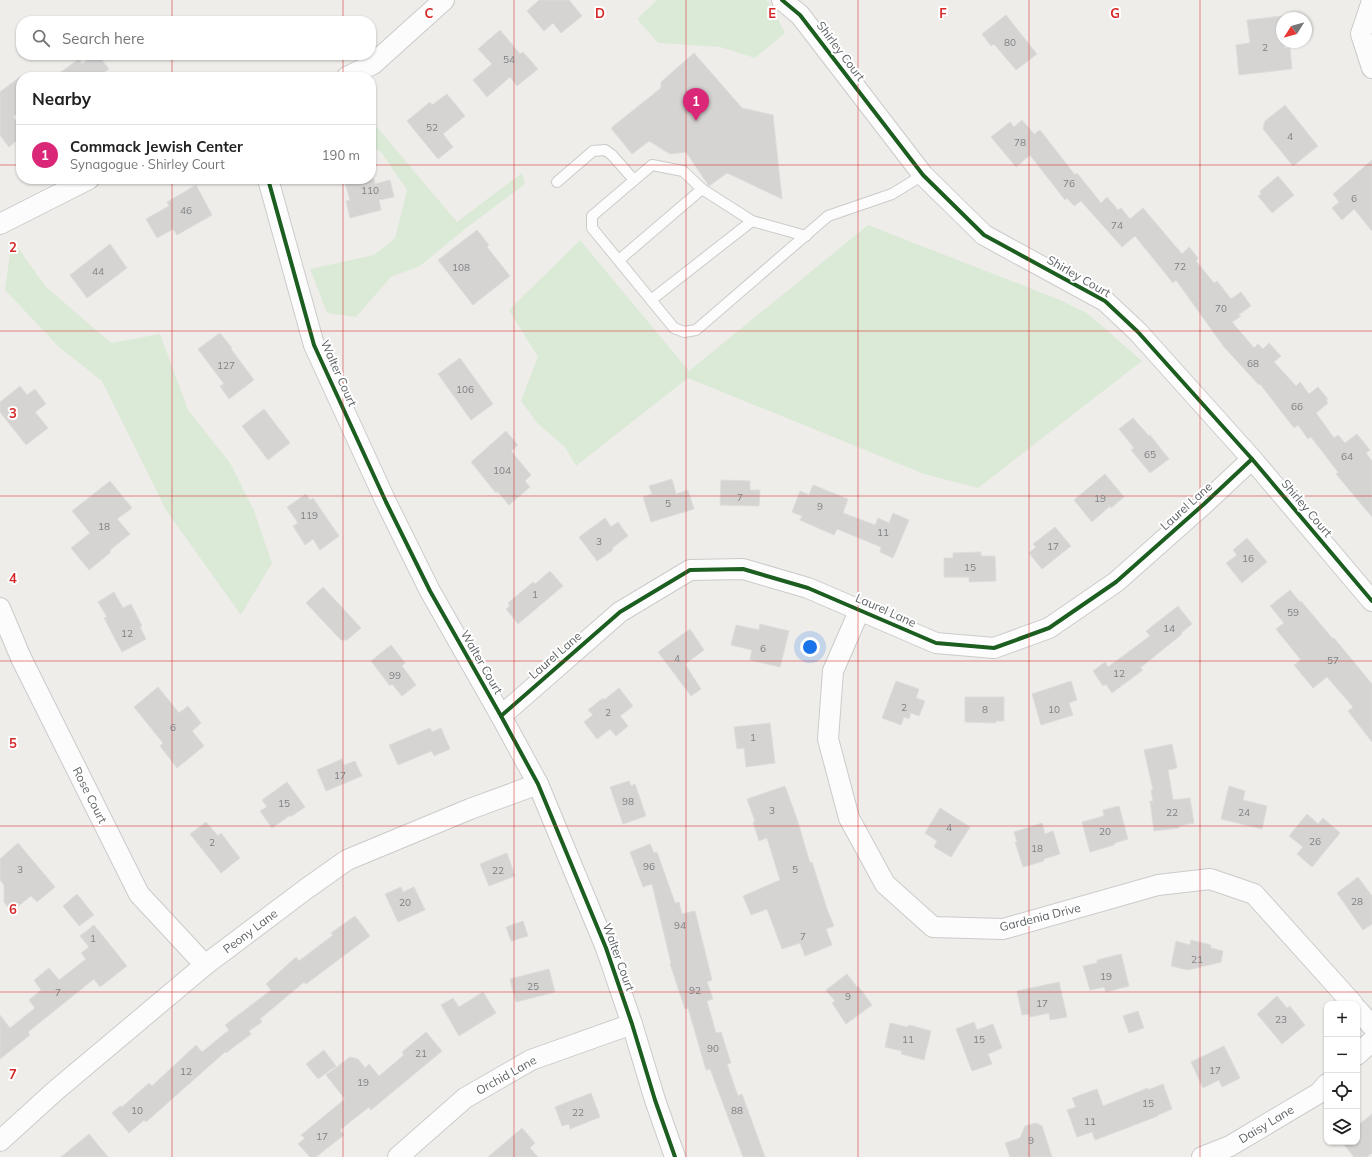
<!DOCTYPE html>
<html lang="en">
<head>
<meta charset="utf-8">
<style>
	:root { --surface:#fff; --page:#f2f2f2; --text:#222; --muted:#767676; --line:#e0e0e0; --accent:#db2777 }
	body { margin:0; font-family:Mulish,sans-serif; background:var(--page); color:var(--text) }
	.controls { position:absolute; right:12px; bottom:12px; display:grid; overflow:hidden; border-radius:8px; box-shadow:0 1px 3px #0004 }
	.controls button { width:36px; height:36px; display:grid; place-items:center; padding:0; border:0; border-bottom:1px solid var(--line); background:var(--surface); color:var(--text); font:20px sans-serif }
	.compass { position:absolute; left:1276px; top:12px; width:36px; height:36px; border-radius:50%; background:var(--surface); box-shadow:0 1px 3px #0004; rotate:233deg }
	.you { position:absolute; left:810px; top:647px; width:14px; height:14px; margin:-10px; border:3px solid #fff; border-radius:50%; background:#1a73e8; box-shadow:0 0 0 6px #1a73e833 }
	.badge { display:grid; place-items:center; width:26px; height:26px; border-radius:50%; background:var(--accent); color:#fff; font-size:13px; font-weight:700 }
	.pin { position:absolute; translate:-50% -33px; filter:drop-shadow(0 1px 2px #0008) }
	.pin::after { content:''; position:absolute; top:21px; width:14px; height:12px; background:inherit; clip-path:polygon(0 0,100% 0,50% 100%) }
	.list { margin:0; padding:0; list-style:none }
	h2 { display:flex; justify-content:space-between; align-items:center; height:52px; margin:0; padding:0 16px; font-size:17px }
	h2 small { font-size:13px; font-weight:400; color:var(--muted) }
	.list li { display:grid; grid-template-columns:26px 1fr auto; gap:12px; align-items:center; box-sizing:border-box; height:60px; padding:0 16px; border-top:1px solid var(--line) }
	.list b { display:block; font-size:15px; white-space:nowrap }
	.list p { margin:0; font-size:13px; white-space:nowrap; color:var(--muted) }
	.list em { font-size:13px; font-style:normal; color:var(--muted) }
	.icon { flex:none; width:22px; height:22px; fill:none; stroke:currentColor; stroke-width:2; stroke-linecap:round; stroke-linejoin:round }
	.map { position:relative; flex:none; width:1372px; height:1157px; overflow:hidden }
	.search { position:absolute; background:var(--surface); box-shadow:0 1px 3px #0004; left:16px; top:16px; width:360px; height:44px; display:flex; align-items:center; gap:10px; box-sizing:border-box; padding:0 14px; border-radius:16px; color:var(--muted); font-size:15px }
	.panel { position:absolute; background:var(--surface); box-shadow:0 1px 3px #0004; left:16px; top:72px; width:360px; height:112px; border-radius:16px }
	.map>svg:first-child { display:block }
</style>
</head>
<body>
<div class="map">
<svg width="1372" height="1157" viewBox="0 0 1372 1157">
	<rect width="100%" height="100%" fill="#efedea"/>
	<g fill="#dbe9d7">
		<path d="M657,0H766L769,2L785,33L755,58L720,47L658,43L637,19Z"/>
		<path d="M371,120L457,222L522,173L525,184L465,229L420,266L391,277L356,317L327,313L310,269L374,255L395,238L407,190L381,152L371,147Z"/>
		<path d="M868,225L1060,300L1087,313L1142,361L978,488L924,474L688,378L576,466L565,447L538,424L521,401L538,357L509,310L580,240L689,371Z"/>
		<path d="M12,239L45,286L111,343L160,334L188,410L230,463L254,511L272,563L241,615L166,510L102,381L59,347L5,290Z"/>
	</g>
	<g fill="#d6d4d3" stroke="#dedcda">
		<path d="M539,0H569L582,16L561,33L553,23L544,31L527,11Z"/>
		<path d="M1006,15L1037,54L1016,70L994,44L991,46L982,34Z"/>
		<path d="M1282,16V42H1284L1285,48H1290L1292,69L1239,75L1236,45L1250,43L1247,20Z"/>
		<path d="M500,30L520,54L523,52L538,69L517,86L510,77L487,97L473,80L492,64L478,49Z"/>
		<path d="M694,53L742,108L773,115L782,199L727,173L709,186L686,152L670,154L649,141L632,154L611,128L661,88V82Z"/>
		<path d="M94,55H98L109,69L97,77H54L79,59L82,64Z"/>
		<path d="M21,76V110L13,117L21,127V137L9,147L0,135V92Z"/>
		<path d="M447,94L465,116L443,134L453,147L438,159L407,121L430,102L432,105Z"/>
		<path d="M1285,105L1318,146L1293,166L1263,129L1265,121Z"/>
		<path d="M1022,120L1034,134L1040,130L1075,175L1077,173L1101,203L1107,197L1118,210L1121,208L1130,219L1143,208L1182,254L1189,247L1198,258L1196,261L1214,283L1217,281L1231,299L1241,292L1251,306L1238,315L1241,316L1232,322L1254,348L1258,344L1263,349L1269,343L1281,356L1274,362L1296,386L1300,382L1309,394L1318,387L1328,399L1326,400L1328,403L1316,413L1334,438L1338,435L1345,443L1357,434L1370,450L1366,453L1372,461V517L1336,474L1338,472L1311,437L1308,439L1298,425L1294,428L1260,384L1259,385L1224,347L1176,280L1173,283L1135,236L1122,247L1081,201L1074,206L1067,198L1065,200L1030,155L1016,167L991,137L1010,122L1014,127Z"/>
		<path d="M1372,160V231L1354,209L1342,220L1332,208L1339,202L1333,194Z"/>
		<path d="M1278,176L1294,195L1272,213L1258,196L1261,194L1260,191Z"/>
		<path d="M344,179H374L375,184L390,180L394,197L379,200L381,210L350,218L346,201L350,200Z"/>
		<path d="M196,185L212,215L177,235L173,229L157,238L146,219L169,206L167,202Z"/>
		<path d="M477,230L489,245L487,247L510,276L473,305L438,260Z"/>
		<path d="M110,244L127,268L87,298L70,275Z"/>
		<path d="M220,333L232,348L231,349L254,380L229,399L220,386L224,384L198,349Z"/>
		<path d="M460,358L493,404L471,420L438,374Z"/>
		<path d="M20,386L27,395L35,389L46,404L35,412L48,428L26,445L0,412V402Z"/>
		<path d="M264,409L290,443L268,460L242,426Z"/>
		<path d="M1133,418L1149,436L1150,435L1169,459L1150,473L1131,450L1134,448L1119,429Z"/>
		<path d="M506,431L518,445L511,451L531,475L525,481L530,487L509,505L497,491L496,493L471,462Z"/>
		<path d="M1105,474L1124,497L1111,508L1110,506L1092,522L1074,500Z"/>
		<path d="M672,479L676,494L688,490L694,509L651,522L643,497L652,494L649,486Z"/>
		<path d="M721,480L750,481V490H760L759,506L720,505Z"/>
		<path d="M110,481L132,508L117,519L130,534L110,550L111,552L89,570L71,548L90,533L72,511Z"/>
		<path d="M813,485L848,499L843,513L875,525L878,518L889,523L893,513L909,520L893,558L880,552L881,547L837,529L834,535L800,520L802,516L792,512L800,491L809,495Z"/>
		<path d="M306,494L310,500L313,498L339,536L320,550L313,539L305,545L293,526L298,523L287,507Z"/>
		<path d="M605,518L611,527L618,522L628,536L612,548L613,550L597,561L579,537Z"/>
		<path d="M1055,527L1071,546L1042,569L1029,553L1036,547L1033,544Z"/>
		<path d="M1247,538L1267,562L1242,583L1226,563L1237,555L1233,550Z"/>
		<path d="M981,552V556H995L996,581L969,582V577H944V558H953V553Z"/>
		<path d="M550,571L563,586L518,624L506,609L510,606L508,603L533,582L535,584Z"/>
		<path d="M323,587L361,628L347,640H341L306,603Z"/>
		<path d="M1290,590L1300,602L1301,601L1333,639L1334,638L1372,684V742L1348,711L1353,707L1327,677L1313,688L1294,665L1301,660L1276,629L1284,623L1270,606Z"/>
		<path d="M114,592L123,608L131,604L142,626L140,627L146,639L122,652L104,618L107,617L98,602Z"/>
		<path d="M1178,606L1192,624L1181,633L1182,634L1140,668L1143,670L1112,693L1106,684L1103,686L1093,671L1105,662L1108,667L1150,636L1146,631Z"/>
		<path d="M760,624L789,631L780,667L750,660L752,650L731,645L736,625L759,630Z"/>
		<path d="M690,629L704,650L685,664L701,689L691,696L658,652Z"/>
		<path d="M391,645L405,663L402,666L416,685L402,696L392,684L390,686L371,661Z"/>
		<path d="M896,681L919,689L916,698L925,701L919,716L911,713L909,719L904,717L901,725L882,718Z"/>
		<path d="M1071,681L1077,700L1069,703L1073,715L1041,725L1032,694Z"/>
		<path d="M158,687L179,713L188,706L201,723L192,731L204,746L177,768L160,746L163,743L134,707Z"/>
		<path d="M619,688L633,706L620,716L628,726L616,736L610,729L597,739L584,722L593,715L588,710L603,698L604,700Z"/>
		<path d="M965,697H1004V721H996V723L965,722Z"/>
		<path d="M770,723L775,763L746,767L744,748L737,749L734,727Z"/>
		<path d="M430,728L432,732L441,728L450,749L434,756L432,751L398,765L389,745Z"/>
		<path d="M1172,744L1177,768L1168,770L1173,800L1190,798L1194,823L1179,826V828L1154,831L1150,801H1153L1151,790H1153L1144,750Z"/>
		<path d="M342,759L344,765L355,761L362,776L326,791L317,770Z"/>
		<path d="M629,781L631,786L635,784L646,816L623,824L610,787Z"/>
		<path d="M287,782L305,807L292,816H289L272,828L260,811L267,807L262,800Z"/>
		<path d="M785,786L797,819L810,863L812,862L827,909L834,926L826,929L832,945L805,956L800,943L782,949L767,909L751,915L743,896L780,880L767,838L759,841L753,822L755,821L747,799Z"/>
		<path d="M1229,786L1245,791L1243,800L1267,806L1262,829L1221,819Z"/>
		<path d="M1119,806L1128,839L1115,843L1114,845L1090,852L1082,822L1104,816L1103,810Z"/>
		<path d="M940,808L970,827L951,857L934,847L937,841L925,833Z"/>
		<path d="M1307,814L1318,824L1323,818L1340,833L1312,867L1297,854L1303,847L1289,836Z"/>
		<path d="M206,822L218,836L221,833L240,858L221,873L190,834Z"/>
		<path d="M1042,823L1045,834L1053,831L1060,854L1044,859V861L1023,867L1015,842H1017L1014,832Z"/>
		<path d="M18,843L55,887L37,902L31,896L17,907L9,908L4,902V885L0,880V859Z"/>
		<path d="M650,844L654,853L657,852L675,903L679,902L682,914L695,911L712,980L707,982L713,999L707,1001L716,1033L721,1032L731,1063L727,1064L738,1096L742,1094L765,1157H743L710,1069L706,1070L688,1008L685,1009L670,964L671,963L652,884L643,887L630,852Z"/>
		<path d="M507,853L515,876L489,886L480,864Z"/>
		<path d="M1358,877L1372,896V924L1363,930L1337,893Z"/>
		<path d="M401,887L403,892L414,887L425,910L398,922L385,894Z"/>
		<path d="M77,894L94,915L79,926L63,906Z"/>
		<path d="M355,916L370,936L306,984L304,982L260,1019L262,1022L249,1031L251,1034L226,1053L225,1052L146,1122L144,1120L129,1133L112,1113L120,1106L122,1107L149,1083L152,1086L196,1045L202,1052L229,1030L225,1025L271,990L266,984L296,957L299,961L333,935L331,933Z"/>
		<path d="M523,921L528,936L511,941L506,927Z"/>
		<path d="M94,925L127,966L100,987L94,979L28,1032L30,1035L0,1059V1015L10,1028L35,1008L29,1000L41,990L34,980L49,968L59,980L86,959L81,953L89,947L80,936Z"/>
		<path d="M1191,940L1211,945V948L1223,951L1221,962L1188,970L1171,966L1176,941L1190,945Z"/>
		<path d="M1121,954L1129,986L1106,992L1104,987L1090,990L1083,966L1097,963V960Z"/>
		<path d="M549,969L555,992L516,1002L510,979Z"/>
		<path d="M847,974L857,987L858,986L872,1005L846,1024L832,1003L835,1001L826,990Z"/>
		<path d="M1059,982L1067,1017L1050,1020L1049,1013L1030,1017L1029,1014L1022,1015L1017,991Z"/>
		<path d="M483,992L496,1013L459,1036L441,1005L453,998L459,1007Z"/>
		<path d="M1277,996L1287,1008L1290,1006L1305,1025L1282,1044L1257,1014Z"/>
		<path d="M1138,1011L1144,1028L1129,1033L1123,1016Z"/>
		<path d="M974,1022L977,1030L993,1024L1002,1048L988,1054L992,1064L972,1071L956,1029Z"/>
		<path d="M890,1023L907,1027L909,1025L931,1031L924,1060L901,1054L902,1051L885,1047Z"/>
		<path d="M426,1032L442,1051L371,1110L369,1107L340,1130L344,1135L316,1157H310L298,1144L305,1138L301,1135L345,1099L326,1075L350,1057L358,1059L365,1068L369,1064L379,1076L404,1055L402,1052Z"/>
		<path d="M1224,1046L1240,1078L1222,1087L1219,1080L1203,1088L1191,1062Z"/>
		<path d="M324,1050L336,1066L318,1079L306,1064Z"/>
		<path d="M1163,1084L1172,1109L1158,1115V1116L1095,1140L1092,1132L1077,1137L1067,1110L1076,1107L1072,1098L1097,1089L1103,1106L1148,1088V1090Z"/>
		<path d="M591,1093L600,1117L570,1129L569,1124L562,1126L555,1107Z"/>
		<path d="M1372,1114V1153L1367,1157H1354L1342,1142H1357V1126Z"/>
		<path d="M1036,1123L1042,1126L1052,1157H1010L1005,1143L1020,1138L1025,1126Z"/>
		<path d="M522,1128L535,1143L530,1148L538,1157H488Z"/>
		<path d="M89,1134L108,1157H61Z"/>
	</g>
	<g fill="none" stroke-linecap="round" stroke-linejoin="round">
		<g stroke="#cbcbca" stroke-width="12">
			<g id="service">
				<path d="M557,182L593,151L605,150L612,155L634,180"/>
				<path d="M702,189L752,221"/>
				<path d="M619,260L702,189L683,171L652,165L592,216V228L674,328L684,332L696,330L828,216L892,194L923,175"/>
				<path d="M651,300L752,221L806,236"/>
			</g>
		</g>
		<g stroke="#cbcbca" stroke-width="22">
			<g id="minor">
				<path d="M782,0L800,15L923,175L984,235L1105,301L1138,332L1252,459L1372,601"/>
				<path d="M1372,1L1361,34L1372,68"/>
				<path d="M347,77L373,64L444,0"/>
				<path d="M268,179L314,345L386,502L430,591L501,716L538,784L606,948L632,1024L655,1100L675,1157"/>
				<path d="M0,224L89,179"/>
				<path d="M0,608L21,658L139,894L205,965"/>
				<path d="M860,609L833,671L828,739L849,818L885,884L933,927L1003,929L1158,885L1210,879L1254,894L1353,1004"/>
				<path d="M501,716L620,612L690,570L743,569L808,588L936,643L994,648L1049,628L1116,582L1204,504L1252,459"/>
				<path d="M1357,1009L1372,1026"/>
				<path d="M1357,1055L1372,1041"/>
				<path d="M0,1141L55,1091L205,965L306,889L347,860L470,809L538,784"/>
				<path d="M398,1157L465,1098L531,1060L632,1024"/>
				<path d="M1202,1157L1230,1146L1319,1093L1327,1084"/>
			</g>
		</g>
		<use href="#service" stroke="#fdfcfc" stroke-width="10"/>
		<use href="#minor" stroke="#fdfcfc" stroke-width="20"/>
		<g stroke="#fff" stroke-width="6">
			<g id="cycleway">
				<path d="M782,0L800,15L923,175L984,235L1105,301L1138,332L1252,459L1372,601"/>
				<path d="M268,179L314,345L386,502L430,591L501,716L538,784L606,948L632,1024L655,1100L675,1157"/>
				<path d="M501,716L620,612L690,570L743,569L808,588L936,643L994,648L1049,628L1116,582L1204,504L1252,459"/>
			</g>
		</g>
		<use href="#cycleway" stroke="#1b5e20" stroke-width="4"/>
	</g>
	<path fill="none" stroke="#d62828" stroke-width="1" stroke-opacity="0.55" d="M172,0V21M343,0V21M514,0V1157M686,0V1157M858,0V1157M1029,0V1157M1200,0V1157M172,55V77M343,55V77M0,165H21M371,165H1372M172,179V1157M343,179V1157M0,331H1372M0,496H1372M0,661H1372M0,826H1372M0,992H1372"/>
	<g text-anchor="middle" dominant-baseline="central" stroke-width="4" stroke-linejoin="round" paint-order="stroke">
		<g font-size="10" fill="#7f8183">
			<text x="1010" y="42">80</text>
			<text x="1265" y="47">2</text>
			<text x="509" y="59">54</text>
			<text x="432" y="127">52</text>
			<text x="1290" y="136">4</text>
			<text x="1020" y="142">78</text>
			<text x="1069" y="183">76</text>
			<text x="370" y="190">110</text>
			<text x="1354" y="198">6</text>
			<text x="186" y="210">46</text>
			<text x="1117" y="225">74</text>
			<text x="1180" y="266">72</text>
			<text x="461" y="267">108</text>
			<text x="98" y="271">44</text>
			<text x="1221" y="308">70</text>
			<text x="1253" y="363">68</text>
			<text x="226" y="365">127</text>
			<text x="465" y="389">106</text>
			<text x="1297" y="406">66</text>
			<text x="1150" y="454">65</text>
			<text x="1347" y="456">64</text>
			<text x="502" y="470">104</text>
			<text x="740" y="497">7</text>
			<text x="1100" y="498">19</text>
			<text x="668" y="503">5</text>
			<text x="820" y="506">9</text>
			<text x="309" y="515">119</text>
			<text x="104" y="526">18</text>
			<text x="883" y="532">11</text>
			<text x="599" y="541">3</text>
			<text x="1053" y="546">17</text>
			<text x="1248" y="558">16</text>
			<text x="970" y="567">15</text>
			<text x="535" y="594">1</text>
			<text x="1293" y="612">59</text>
			<text x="1169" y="628">14</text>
			<text x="127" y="633">12</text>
			<text x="763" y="648">6</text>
			<text x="677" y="658">4</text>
			<text x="1333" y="660">57</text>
			<text x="1119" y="673">12</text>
			<text x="395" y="675">99</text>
			<text x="904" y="707">2</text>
			<text x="985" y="709">8</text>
			<text x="1054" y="709">10</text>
			<text x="608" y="712">2</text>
			<text x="173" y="727">6</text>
			<text x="753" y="737">1</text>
			<text x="340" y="775">17</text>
			<text x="628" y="801">98</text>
			<text x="284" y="803">15</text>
			<text x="772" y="810">3</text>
			<text x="1172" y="812">22</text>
			<text x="1244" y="812">24</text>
			<text x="949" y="827">4</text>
			<text x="1105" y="831">20</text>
			<text x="1315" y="841">26</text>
			<text x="212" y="842">2</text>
			<text x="1037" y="848">18</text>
			<text x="649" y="866">96</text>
			<text x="20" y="869">3</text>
			<text x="795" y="869">5</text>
			<text x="498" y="870">22</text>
			<text x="1357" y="901">28</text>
			<text x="405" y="902">20</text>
			<text x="680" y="925">94</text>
			<text x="803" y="936">7</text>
			<text x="93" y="938">1</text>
			<text x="1197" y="959">21</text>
			<text x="1106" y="976">19</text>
			<text x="533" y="986">25</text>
			<text x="695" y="990">92</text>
			<text x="58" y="992">7</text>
			<text x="848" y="996">9</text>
			<text x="1042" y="1003">17</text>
			<text x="1281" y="1019">23</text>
			<text x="908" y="1039">11</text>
			<text x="979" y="1039">15</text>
			<text x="713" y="1048">90</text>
			<text x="421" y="1053">21</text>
			<text x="1215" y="1070">17</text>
			<text x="186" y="1071">12</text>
			<text x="363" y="1082">19</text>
			<text x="1148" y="1103">15</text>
			<text x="137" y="1110">10</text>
			<text x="737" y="1110">88</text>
			<text x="578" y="1112">22</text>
			<text x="1090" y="1121">11</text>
			<text x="322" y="1136">17</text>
			<text x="1031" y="1140">9</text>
		</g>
		<g font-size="12" fill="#606467" stroke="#fff">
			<text transform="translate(841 51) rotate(53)">Shirley Court</text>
			<text transform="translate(1079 276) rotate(30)">Shirley Court</text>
			<text transform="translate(339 373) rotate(66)">Walter Court</text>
			<text transform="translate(1186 506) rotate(-42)">Laurel Lane</text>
			<text transform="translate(1307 508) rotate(50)">Shirley Court</text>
			<text transform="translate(886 610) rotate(24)">Laurel Lane</text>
			<text transform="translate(555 655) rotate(-41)">Laurel Lane</text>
			<text transform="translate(482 662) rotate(60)">Walter Court</text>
			<text transform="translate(90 795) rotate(63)">Rose Court</text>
			<text transform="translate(1040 917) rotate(-14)">Gardenia Drive</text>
			<text transform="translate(250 931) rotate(-37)">Peony Lane</text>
			<text transform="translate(619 957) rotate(70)">Walter Court</text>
			<text transform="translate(506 1075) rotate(-29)">Orchid Lane</text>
			<text transform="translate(1266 1124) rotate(-31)">Daisy Lane</text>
		</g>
	</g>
	<g font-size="13" text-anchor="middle" font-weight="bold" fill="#d62828" stroke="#fff" stroke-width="4" stroke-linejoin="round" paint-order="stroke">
		<text x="429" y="18">C</text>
		<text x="600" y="18">D</text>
		<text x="772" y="18">E</text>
		<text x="943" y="18">F</text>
		<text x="1115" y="18">G</text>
		<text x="13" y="252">2</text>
		<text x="13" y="418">3</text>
		<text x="13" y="583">4</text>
		<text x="13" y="748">5</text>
		<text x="13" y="914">6</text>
		<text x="13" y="1079">7</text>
	</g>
</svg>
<div class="controls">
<button>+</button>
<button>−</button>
<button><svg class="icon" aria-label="locate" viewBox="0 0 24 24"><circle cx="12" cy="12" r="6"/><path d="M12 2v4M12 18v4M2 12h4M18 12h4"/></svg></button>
<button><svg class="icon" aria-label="layers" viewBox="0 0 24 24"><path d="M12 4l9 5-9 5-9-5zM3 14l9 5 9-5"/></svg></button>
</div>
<svg class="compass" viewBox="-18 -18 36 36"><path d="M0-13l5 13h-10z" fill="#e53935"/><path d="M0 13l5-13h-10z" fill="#767676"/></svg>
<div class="you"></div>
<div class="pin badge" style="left:696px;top:121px">1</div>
<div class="search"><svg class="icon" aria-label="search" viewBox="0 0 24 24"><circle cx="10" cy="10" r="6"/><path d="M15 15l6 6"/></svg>Search here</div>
<section class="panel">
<h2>Nearby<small></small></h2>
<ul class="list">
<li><span class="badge">1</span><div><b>Commack Jewish Center</b><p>Synagogue · Shirley Court</p></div><em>190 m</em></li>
</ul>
</section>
</div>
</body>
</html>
